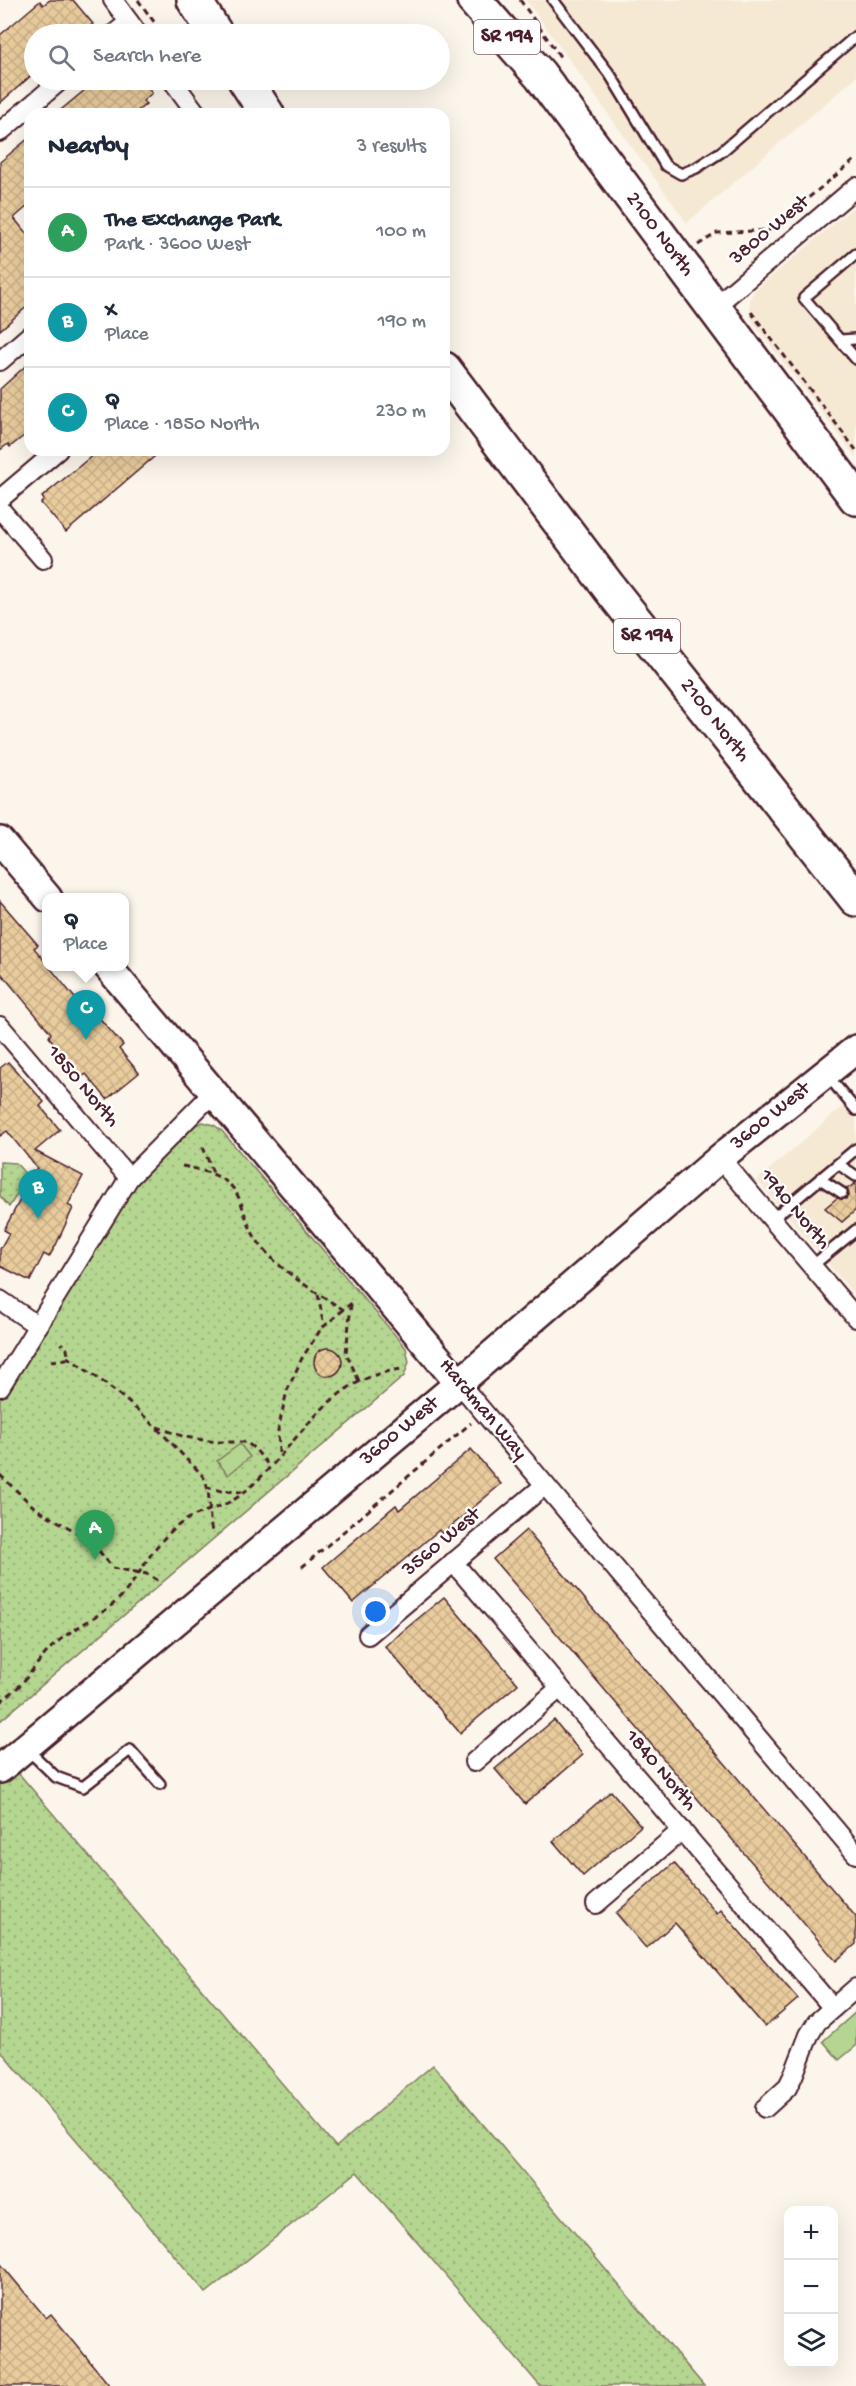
<!DOCTYPE html>
<html lang="en">
<head>
<meta charset="utf-8">
<style>
	:root { --surface:#fff; --page:#f2f2f3; --text:#1f2937; --muted:#747a83; --line:#e0e1e3; --accent:#c8321e }
	body { margin:0; font-family:"Gochi Hand",sans-serif; background:var(--page); color:var(--text) }
	.controls { position:absolute; right:18px; bottom:18px; display:grid; overflow:hidden; border-radius:12px; box-shadow:0 6px 24px #0002 }
	.controls button { width:54px; height:54px; display:grid; place-items:center; padding:0; border:0; border-bottom:2px solid var(--line); background:var(--surface); color:var(--text); font:30px sans-serif }
	.you { position:absolute; left:376px; top:1612px; width:21px; height:21px; margin:-15px; border:4px solid #fff; border-radius:50%; background:#1a73e8; box-shadow:0 0 0 9px #1a73e833 }
	.badge { display:grid; place-items:center; width:39px; height:39px; border-radius:50%; background:var(--accent); color:#fff; font-size:20px; font-weight:700 }
	.pin { position:absolute; translate:-50% -50px; filter:drop-shadow(0 2px 3px #0008) }
	.pin::after { content:''; position:absolute; top:32px; width:21px; height:18px; background:inherit; clip-path:polygon(0 0,100% 0,50% 100%) }
	.popup { position:absolute; left:42px; top:893px; width:87px; height:78px; box-sizing:border-box; display:grid; place-content:center; border-radius:12px; background:var(--surface); filter:drop-shadow(0 2px 4px #0005); font-size:20px; white-space:nowrap; color:var(--muted) }
	.popup b { font-size:22px; color:var(--text) }
	.popup::after { content:''; position:absolute; left:50%; top:100%; margin-left:-12px; border:12px solid transparent; border-top-color:var(--surface) }
	.list { margin:0; padding:0; list-style:none }
	h2 { display:flex; justify-content:space-between; align-items:center; height:78px; margin:0; padding:0 24px; font-size:26px }
	h2 small { font-size:20px; font-weight:400; color:var(--muted) }
	.list li { display:grid; grid-template-columns:39px 1fr auto; gap:18px; align-items:center; box-sizing:border-box; height:90px; padding:0 24px; border-top:2px solid var(--line) }
	.list b { display:block; font-size:22px; white-space:nowrap }
	.list p { margin:0; font-size:20px; white-space:nowrap; color:var(--muted) }
	.list em { font-size:20px; font-style:normal; color:var(--muted) }
	.icon { flex:none; width:33px; height:33px; fill:none; stroke:currentColor; stroke-width:2; stroke-linecap:round; stroke-linejoin:round }
	.map { position:relative; flex:none; width:856px; height:2386px; overflow:hidden }
	.search { position:absolute; background:var(--surface); box-shadow:0 6px 24px #0002; left:24px; top:24px; width:426px; height:66px; display:flex; align-items:center; gap:15px; box-sizing:border-box; padding:0 21px; border-radius:33px; color:var(--muted); font-size:22px }
	.panel { position:absolute; background:var(--surface); box-shadow:0 6px 24px #0002; left:24px; top:108px; width:426px; height:348px; border-radius:18px }
	.map>svg:first-child { display:block }
</style>
</head>
<body>
<div class="map">
<svg width="856" height="2386" viewBox="0 0 856 2386">
	<defs>
		<pattern id="grass-dots" width="8" height="8" patternUnits="userSpaceOnUse" patternTransform="scale(1.5)"><rect width="8" height="8" fill="#b4d690"/><path d="M2 2h.1M6 6h.1" fill="none" stroke="#9cb77c" stroke-width="1.8" stroke-linecap="round"/></pattern>
		<pattern id="building-cross-hatch" width="8" height="8" patternUnits="userSpaceOnUse" patternTransform="scale(1.5)"><rect width="8" height="8" fill="#e9cc9d"/><path d="M0 0l8 8M0 8l8-8" fill="none" stroke="#c9af87"/></pattern>
	</defs>
	<rect width="100%" height="100%" fill="#fbf5eb"/>
	<filter id="ink" filterUnits="userSpaceOnUse"><feTurbulence type="fractalNoise" baseFrequency=".0167" numOctaves="2"/><feDisplacementMap in="SourceGraphic" scale="12" xChannelSelector="R" yChannelSelector="G"/><feConvolveMatrix kernelMatrix="1 2 1 2 8 2 1 2 1" color-interpolation-filters="sRGB"/></filter>
	<g filter="url(#ink)">
		<g fill="#f6e9d4">
			<path d="M526,0H856V77L687,223Z"/>
			<path d="M856,205V457L754,324L750,316V299L755,290Z"/>
			<path d="M856,1095V1297L757,1180Z"/>
		</g>
		<g fill="url(#grass-dots)" stroke="#7f7a5e" stroke-width="1.5">
			<path d="M203,1122L214,1125L222,1131L406,1348L409,1362L404,1376L0,1721V1398L120,1202L135,1184L189,1127Z"/>
			<path d="M0,1162L16,1163L28,1177L9,1207L0,1196Z"/>
			<path d="M15,1769L336,2147L433,2065L704,2386H540L357,2172L206,2293L0,2050V1781Z"/>
		</g>
		<g fill="#b4d690" stroke="#7f7a5e" stroke-width="1.5">
			<path d="M240,1444L250,1457L228,1475L217,1461Z"/>
			<path d="M856,2012V2046L839,2060L823,2041Z"/>
		</g>
		<g fill="url(#building-cross-hatch)" stroke="#4a1f2b" stroke-width="1.5">
			<path d="M50,0H73L93,24L80,34H34V73L0,103V35L40,1L43,5Z"/>
			<path d="M97,80H141L152,93L143,101L146,104L134,114H56Z"/>
			<path d="M30,137V204L14,218L30,238V304L0,330V162Z"/>
			<path d="M30,362V431L10,447L8,444L0,450V389Z"/>
			<path d="M99,450H162L66,532L41,503L44,500L42,497Z"/>
			<path d="M0,901L38,945L34,948L83,1008L87,1004L123,1045L119,1049L139,1073L107,1099L86,1074L82,1077L70,1064L49,1037L51,1033L0,972Z"/>
			<path d="M8,1062L44,1102L40,1106L60,1130L35,1151L83,1176L68,1205L73,1208L56,1245L49,1257L44,1254L30,1281L0,1266V1249L9,1233L4,1230L37,1168L7,1131L0,1136V1068Z"/>
			<path d="M856,1183V1210L842,1222L825,1208L837,1198L846,1199L849,1194L847,1189Z"/>
			<circle cx="328" cy="1362" r="14"/>
			<path d="M471,1449L501,1484L442,1534L439,1530L353,1603L323,1567L396,1505L399,1510Z"/>
			<path d="M526,1530L856,1917V1944L836,1961L493,1559Z"/>
			<path d="M444,1597L518,1684L460,1733L385,1646Z"/>
			<path d="M554,1720L583,1755L525,1804L495,1769Z"/>
			<path d="M611,1791L641,1826L583,1876L553,1841Z"/>
			<path d="M674,1863L717,1914L721,1910L798,1999L765,2027L675,1923L646,1948L616,1913Z"/>
			<path d="M0,2263L46,2318L51,2314L110,2386H0Z"/>
		</g>
		<g fill="none" stroke-linecap="round" stroke-linejoin="round">
			<g stroke="#4a1f2b" stroke-width="14">
				<g id="lane">
					<path d="M553,0L611,76L665,165L681,174L696,168L721,152L856,36"/>
					<path d="M856,254L804,298L856,359"/>
					<path d="M840,340L856,339"/>
					<path d="M827,1075L856,1110"/>
					<path d="M838,1164L856,1176"/>
					<path d="M820,1179L842,1193"/>
					<path d="M772,1219L856,1149"/>
					<path d="M812,1266L856,1230"/>
					<path d="M27,1749L56,1777L83,1787L130,1750L160,1784"/>
				</g>
			</g>
			<g stroke="#4a1f2b" stroke-width="22">
				<g id="street">
					<path d="M113,0L138,34"/>
					<path d="M114,34L129,22"/>
					<path d="M172,80L197,114"/>
					<path d="M0,132L61,80"/>
					<path d="M713,308L856,187"/>
					<path d="M0,361L30,335"/>
					<path d="M0,499L58,450"/>
					<path d="M0,509L43,559"/>
					<path d="M0,1026L129,1178"/>
					<path d="M720,1158L856,1318"/>
					<path d="M0,1300L38,1326"/>
					<path d="M459,1383L856,1854"/>
					<path d="M0,1387L129,1178L214,1092"/>
					<path d="M453,1562L833,2008"/>
					<path d="M368,1635L545,1485"/>
					<path d="M474,1762L560,1688"/>
					<path d="M596,1904L682,1830"/>
					<path d="M765,2108L787,2088L793,2076L809,2035L817,2022L856,1988"/>
				</g>
			</g>
			<g stroke="#4a1f2b" stroke-width="32">
				<g id="secondary">
					<path d="M0,841L48,898"/>
					<path d="M107,966L459,1383"/>
					<path d="M0,1769L459,1383L720,1158L856,1049"/>
				</g>
			</g>
			<g stroke="#4a1f2b" stroke-width="38">
				<g id="highway">
					<path d="M194,0L216,34"/>
					<path d="M474,0L540,75L856,498"/>
					<path d="M245,80L267,114"/>
					<path d="M444,369L611,590L856,899"/>
				</g>
			</g>
			<g stroke="#4a1f2b" stroke-width="3" stroke-dasharray="6 4.5" stroke-linecap="butt">
				<path d="M138,0L163,34"/>
				<path d="M520,0L561,58"/>
				<path d="M215,106L221,114"/>
				<path d="M698,245L717,233L769,230L856,159"/>
				<path d="M751,312L856,450"/>
				<path d="M203,1147L213,1173"/>
				<path d="M182,1166C260,1180 228,1209 266,1252C288,1276 317,1293 344,1310"/>
				<path d="M318,1294L324,1327"/>
				<path d="M351,1304L346,1353L359,1381"/>
				<path d="M67,1357C112,1386 151,1419 186,1459C192,1465 202,1473 205,1480C212,1497 207,1517 213,1535"/>
				<path d="M51,1361L66,1359L68,1356L67,1349L61,1343"/>
				<path d="M157,1427L185,1437L216,1442H246L255,1449L269,1466"/>
				<path d="M279,1453L278,1430L287,1391L302,1358L321,1329L355,1300"/>
				<path d="M0,1475L35,1508L90,1540L113,1568L147,1574L159,1581"/>
				<path d="M206,1487L222,1491L242,1492"/>
				<path d="M302,1567L471,1423"/>
				<path d="M0,1702C7,1696 15,1691 21,1684C32,1672 41,1657 53,1646C75,1625 107,1615 126,1591C146,1566 152,1545 180,1524C197,1511 221,1509 238,1497C297,1453 320,1378 403,1369"/>
			</g>
			<use href="#lane" stroke="#fff" stroke-width="9"/>
			<use href="#street" stroke="#fff" stroke-width="18"/>
			<use href="#secondary" stroke="#fff" stroke-width="27"/>
			<use href="#highway" stroke="#fff" stroke-width="33"/>
		</g>
	</g>
	<g text-anchor="middle" dominant-baseline="central" stroke-width="4.5" stroke-linejoin="round" paint-order="stroke">
		<g fill="#fff" stroke="#80626b" stroke-width="1.5">
			<rect x="474" y="20" width="66" height="34" rx="4.5"/>
			<rect x="614" y="619" width="66" height="34" rx="4.5"/>
		</g>
		<g font-size="20" font-weight="bold" fill="#4a1f2b">
			<text x="507" y="37">SR 194</text>
			<text x="647" y="636">SR 194</text>
		</g>
		<g font-size="21" fill="#4a1f2b" stroke="#fff">
			<text transform="translate(770 231) rotate(-40)">3800 West</text>
			<text transform="translate(659 235) rotate(53)">2100 North</text>
			<text transform="translate(714 721) rotate(52)">2100 North</text>
			<text transform="translate(82 1087) rotate(50)">1850 North</text>
			<text transform="translate(771 1117) rotate(-39)">3600 West</text>
			<text transform="translate(794 1210) rotate(50)">1940 North</text>
			<text transform="translate(482 1410) rotate(50)">Hardman Way</text>
			<text transform="translate(400 1432) rotate(-40)">3600 West</text>
			<text transform="translate(442 1543) rotate(-40)">3560 West</text>
			<text transform="translate(660 1771) rotate(50)">1840 North</text>
		</g>
	</g>
</svg>
<div class="controls">
<button>+</button>
<button>−</button>
<button><svg class="icon" aria-label="layers" viewBox="0 0 24 24"><path d="M12 4l9 5-9 5-9-5zM3 14l9 5 9-5"/></svg></button>
</div>
<div class="you"></div>
<div class="pin badge" style="left:95px;top:1560px;background:#2e9e5b">A</div>
<div class="pin badge" style="left:38px;top:1219px;background:#0f9aa8">B</div>
<div class="pin badge" style="left:86px;top:1040px;background:#0f9aa8">C</div>
<div class="popup"><b>Q</b>Place</div>
<div class="search"><svg class="icon" aria-label="search" viewBox="0 0 24 24"><circle cx="10" cy="10" r="6"/><path d="M15 15l6 6"/></svg>Search here</div>
<section class="panel">
<h2>Nearby<small>3 results</small></h2>
<ul class="list">
<li><span class="badge" style="background:#2e9e5b">A</span><div><b>The Exchange Park</b><p>Park · 3600 West</p></div><em>100 m</em></li>
<li><span class="badge" style="background:#0f9aa8">B</span><div><b>X</b><p>Place</p></div><em>190 m</em></li>
<li><span class="badge" style="background:#0f9aa8">C</span><div><b>Q</b><p>Place · 1850 North</p></div><em>230 m</em></li>
</ul>
</section>
</div>
</body>
</html>
